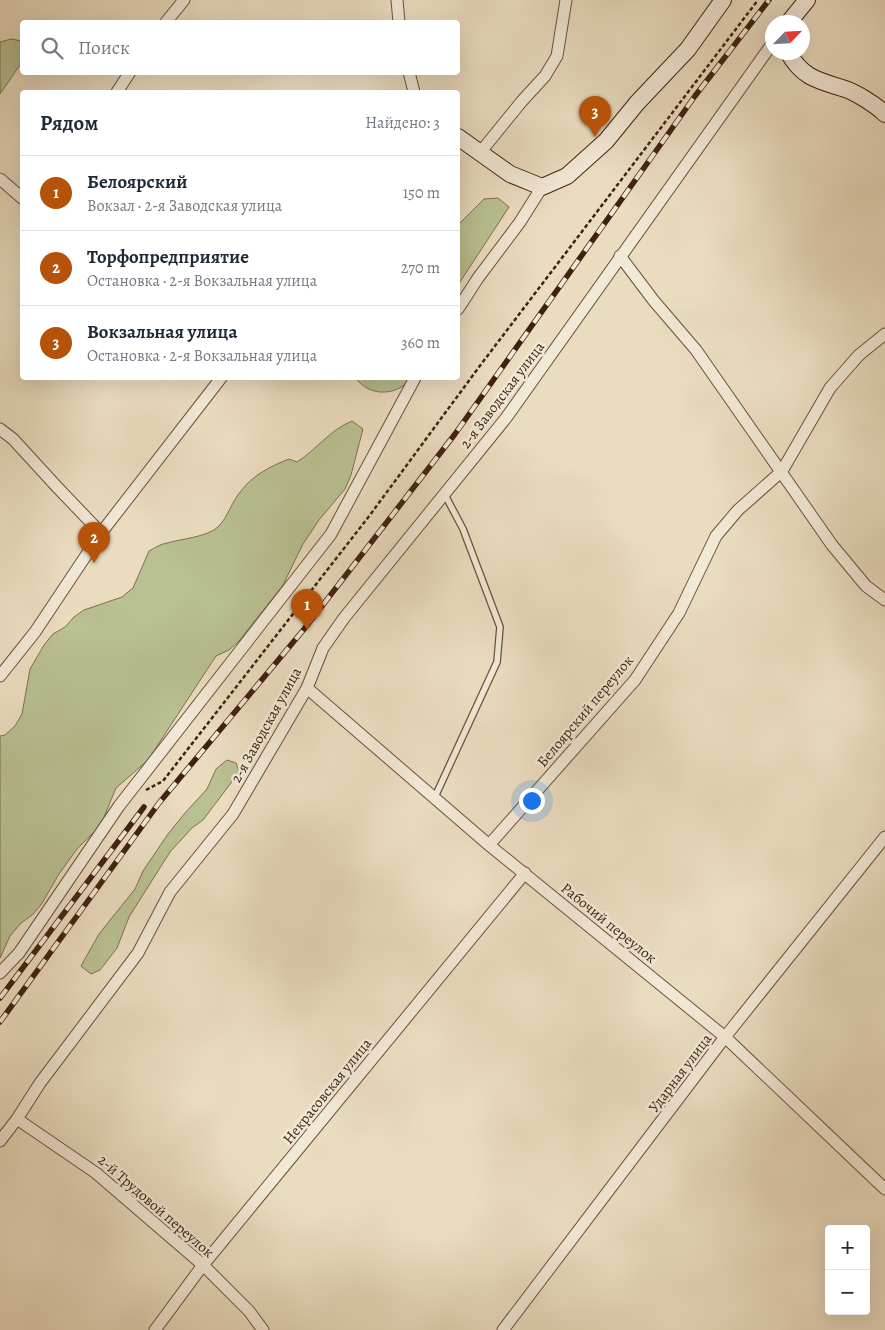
<!DOCTYPE html>
<html lang="ru">
<head>
<meta charset="utf-8">
<style>
	:root { --surface:#fff; --page:#f2f2f3; --text:#1f2937; --muted:#747a83; --line:#e0e1e3; --accent:#b45309 }
	body { margin:0; font-family:Alegreya,serif; background:var(--page); color:var(--text) }
	.controls { position:absolute; right:15px; bottom:15px; display:grid; overflow:hidden; border-radius:5px; box-shadow:0 5px 20px #0002 }
	.controls button { width:45px; height:45px; display:grid; place-items:center; padding:0; border:0; border-bottom:1px solid var(--line); background:var(--surface); color:var(--text); font:25px sans-serif }
	.compass { position:absolute; left:765px; top:15px; width:45px; height:45px; border-radius:50%; background:var(--surface); box-shadow:0 5px 20px #0002; rotate:65deg }
	.you { position:absolute; left:531px; top:800px; width:18px; height:18px; margin:-12px; border:4px solid #fff; border-radius:50%; background:#1a73e8; box-shadow:0 0 0 8px #1a73e833 }
	.badge { display:grid; place-items:center; width:32px; height:32px; border-radius:50%; background:var(--accent); color:#fff; font-size:16px; font-weight:700 }
	.pin { position:absolute; translate:-50% -41px; filter:drop-shadow(0 1px 2px #0008) }
	.pin::after { content:''; position:absolute; top:26px; width:18px; height:15px; background:inherit; clip-path:polygon(0 0,100% 0,50% 100%) }
	.list { margin:0; padding:0; list-style:none }
	h2 { display:flex; justify-content:space-between; align-items:center; height:65px; margin:0; padding:0 20px; font-size:21px }
	h2 small { font-size:16px; font-weight:400; color:var(--muted) }
	.list li { display:grid; grid-template-columns:32px 1fr auto; gap:15px; align-items:center; box-sizing:border-box; height:75px; padding:0 20px; border-top:1px solid var(--line) }
	.list b { display:block; font-size:19px; white-space:nowrap }
	.list p { margin:0; font-size:16px; white-space:nowrap; color:var(--muted) }
	.list em { font-size:16px; font-style:normal; color:var(--muted) }
	.icon { flex:none; width:28px; height:28px; fill:none; stroke:currentColor; stroke-width:2; stroke-linecap:round; stroke-linejoin:round }
	.map { position:relative; flex:none; width:885px; height:1330px; overflow:hidden }
	.search { position:absolute; background:var(--surface); box-shadow:0 5px 20px #0002; left:20px; top:20px; width:440px; height:55px; display:flex; align-items:center; gap:12px; box-sizing:border-box; padding:0 18px; border-radius:5px; color:var(--muted); font-size:19px }
	.panel { position:absolute; background:var(--surface); box-shadow:0 5px 20px #0002; left:20px; top:90px; width:440px; height:290px; border-radius:5px }
	.map>svg:first-child { display:block }
</style>
</head>
<body>
<div class="map">
<svg width="885" height="1330" viewBox="0 0 885 1330">
	<rect width="100%" height="100%" fill="#ebdcc0"/>
	<filter id="stains"><feTurbulence type="fractalNoise" baseFrequency=".004" numOctaves="4"/><feColorMatrix values="0 0 0 0 .2 0 0 0 0 .09 0 0 0 0 .02 0 0 0 .5 -.17"/></filter>
	<radialGradient id="worn" r=".72"><stop offset=".6" stop-color="#630" stop-opacity="0"/><stop offset="1" stop-color="#630" stop-opacity=".3"/></radialGradient>
	<g fill="#b9c091" stroke="#7c7050">
		<path d="M11,39L22,41L20,65L0,94V42Z"/>
		<path d="M498,198L509,207L458,285V225L484,199Z"/>
		<path d="M357,378H410C402,392 381,396 367,388C363,386 360,383 357,380Z"/>
		<path d="M352,421L363,429L351,475L345,489L319,520L303,544L283,585L239,641L229,650L216,656L148,760L116,788L104,817L97,829L77,849L59,874L41,905L32,915L20,924L10,936L0,958V736L5,735L15,726L22,714L30,669L44,645L53,634L65,627L74,617L84,610L122,597L133,588L149,551C155,548 160,544 167,543C181,539 207,537 218,527C228,517 232,501 241,491C253,475 271,466 289,459L297,462C317,449 330,430 352,421Z"/>
		<path d="M227,760L236,763L239,771L237,775L203,820L192,828L170,852L129,917L117,948L100,970L91,974L81,966L99,934L135,889L143,871L168,834L185,813L207,789L216,769Z"/>
	</g>
	<g fill="none" stroke-linecap="round" stroke-linejoin="round">
		<g stroke="#6b503b" stroke-width="8">
			<path id="lane" d="M434,799L497,662L500,627L463,529L445,495"/>
		</g>
		<g stroke="#6b503b" stroke-width="13">
			<g id="street">
				<path d="M397,0L399,22"/>
				<path d="M166,22L184,0"/>
				<path d="M409,72L414,92"/>
				<path d="M117,92L130,72"/>
				<path d="M479,154L522,101L545,76L557,56L566,0"/>
				<path d="M0,179L22,198"/>
				<path d="M620,256L654,301L696,350L832,545L866,586L885,600"/>
				<path d="M458,309L478,278L520,222L542,187"/>
				<path d="M0,429L13,439L57,487L101,533"/>
				<path d="M0,676L35,632L101,533L221,378"/>
				<path d="M307,688L489,845L725,1037L885,1189"/>
				<path d="M489,845L635,680L679,613L716,536L738,510L782,471L830,388L859,355L885,334"/>
				<path d="M0,973L19,953L119,806L331,534L415,378"/>
				<path d="M17,1119L96,1173L203,1265L249,1311L263,1330"/>
				<path d="M0,1141L17,1119L40,1083L138,953L170,892L233,814L307,688L323,648L344,618L506,418L772,44"/>
				<path d="M155,1330L203,1265L525,873"/>
				<path d="M503,1330L725,1037L885,837"/>
			</g>
		</g>
		<g stroke="#40210f" stroke-width="18">
			<g id="secondary">
				<path d="M789,22L807,0"/>
				<path d="M788,52C802,77 816,80 842,88C854,91 876,105 885,114"/>
				<path d="M458,137L510,174L542,187L567,176L606,141L637,103L688,49L723,0"/>
			</g>
		</g>
		<path stroke="#40210f" stroke-width="2.5" stroke-dasharray="4 2.5" stroke-linecap="butt" d="M146,790L163,781L370,515L479,367L758,0"/>
		<use href="#lane" stroke="#f2e8d6" stroke-width="5.5"/>
		<use href="#street" stroke="#f2e8d6" stroke-width="11"/>
		<use href="#secondary" stroke="#f2e8d6" stroke-width="16"/>
		<g stroke="#40210f" stroke-width="5.5">
			<g id="rail">
				<path d="M0,998L144,807"/>
				<path d="M0,1022L159,803L305,628L455,434L695,96L769,0"/>
			</g>
		</g>
		<use href="#rail" stroke="#f2e8d6" stroke-width="4" stroke-dasharray="11" stroke-linecap="butt"/>
	</g>
	<g text-anchor="middle" dominant-baseline="central" stroke-width="5" stroke-linejoin="round" paint-order="stroke">
		<g font-size="15" fill="#40210f" stroke="#f2e8d6">
			<text transform="translate(502 395) rotate(-53)">2-я Заводская улица</text>
			<text transform="translate(585 711) rotate(-50)">Белоярский переулок</text>
			<text transform="translate(266 725) rotate(-61)">2-я Заводская улица</text>
			<text transform="translate(609 923) rotate(39)">Рабочий переулок</text>
			<text transform="translate(680 1073) rotate(-53)">Ударная улица</text>
			<text transform="translate(327 1091) rotate(-51)">Некрасовская улица</text>
			<text transform="translate(156 1206) rotate(41)">2-й Трудовой переулок</text>
		</g>
	</g>
	<rect width="100%" height="100%" filter="url(#stains)"/>
	<rect width="100%" height="100%" fill="url(#worn)"/>
</svg>
<div class="controls">
<button>+</button>
<button>−</button>
</div>
<svg class="compass" viewBox="-18 -18 36 36"><path d="M0-13l5 13h-10z" fill="#e53935"/><path d="M0 13l5-13h-10z" fill="#747a83"/></svg>
<div class="you"></div>
<div class="pin badge" style="left:307px;top:630px">1</div>
<div class="pin badge" style="left:94px;top:563px">2</div>
<div class="pin badge" style="left:595px;top:137px">3</div>
<div class="search"><svg class="icon" aria-label="search" viewBox="0 0 24 24"><circle cx="10" cy="10" r="6"/><path d="M15 15l6 6"/></svg>Поиск</div>
<section class="panel">
<h2>Рядом<small>Найдено: 3</small></h2>
<ul class="list">
<li><span class="badge">1</span><div><b>Белоярский</b><p>Вокзал · 2-я Заводская улица</p></div><em>150 m</em></li>
<li><span class="badge">2</span><div><b>Торфопредприятие</b><p>Остановка · 2-я Вокзальная улица</p></div><em>270 m</em></li>
<li><span class="badge">3</span><div><b>Вокзальная улица</b><p>Остановка · 2-я Вокзальная улица</p></div><em>360 m</em></li>
</ul>
</section>
</div>
</body>
</html>
